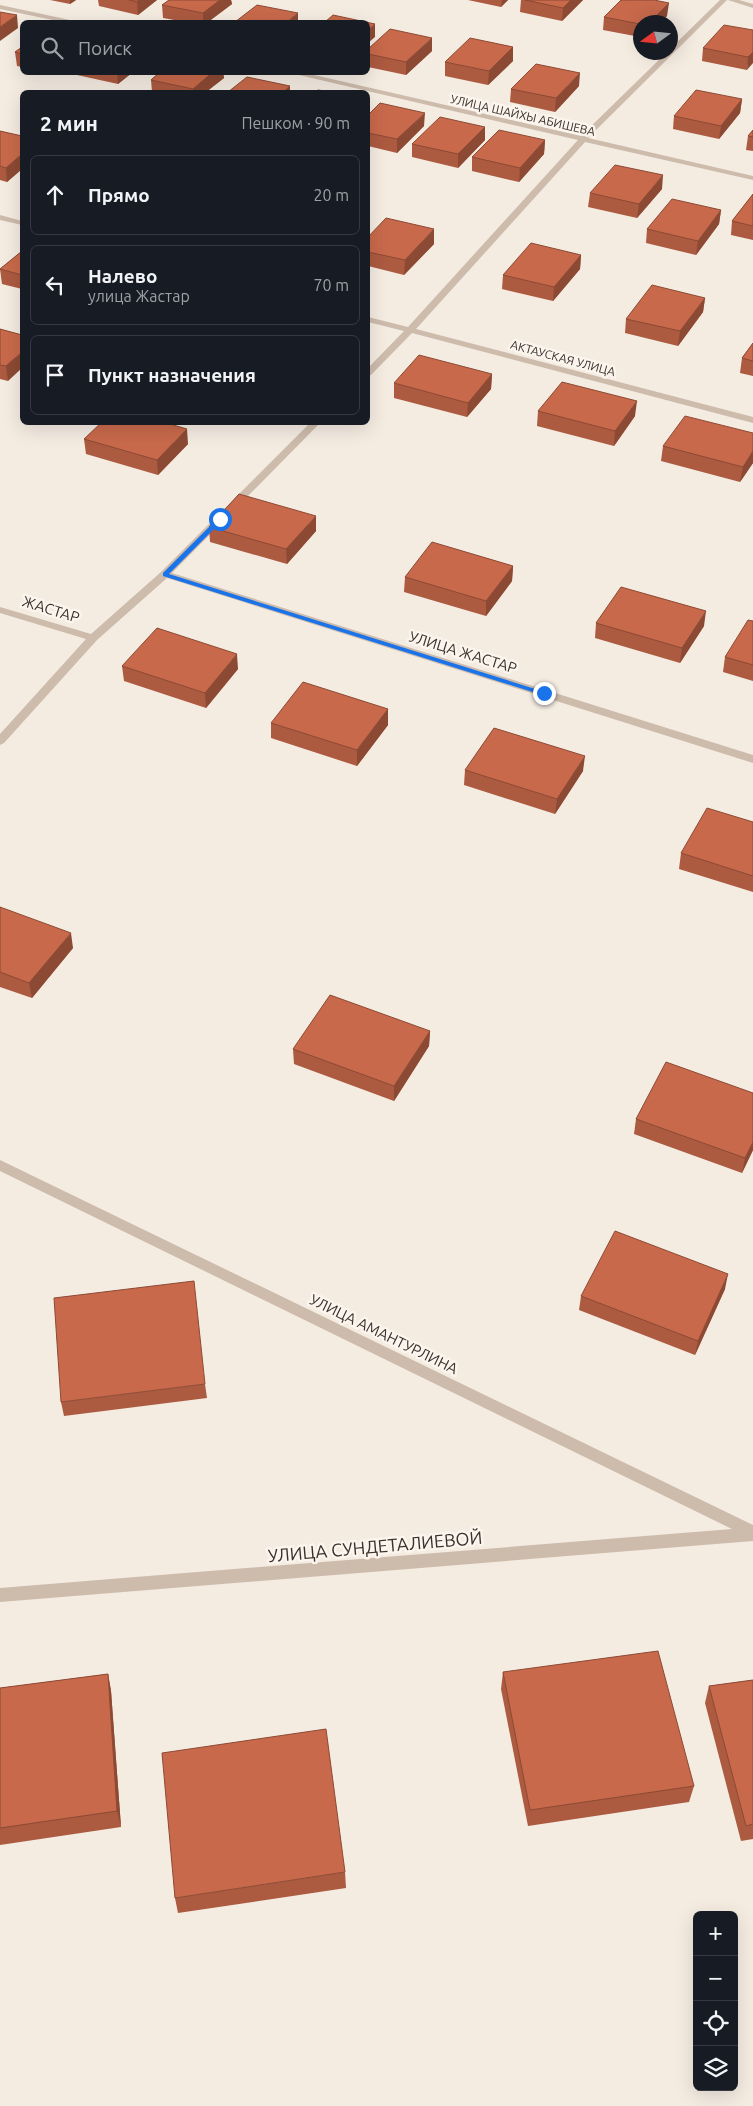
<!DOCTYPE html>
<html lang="ru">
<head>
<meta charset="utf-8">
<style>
	:root { --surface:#171b24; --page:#20242c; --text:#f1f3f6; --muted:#9ea1a6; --line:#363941 }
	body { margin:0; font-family:Ubuntu,sans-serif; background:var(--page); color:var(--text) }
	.controls { position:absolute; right:15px; bottom:15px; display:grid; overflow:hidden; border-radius:8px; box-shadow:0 5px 20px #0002 }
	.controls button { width:45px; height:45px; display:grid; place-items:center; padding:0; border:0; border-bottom:1px solid var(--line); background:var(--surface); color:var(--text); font:25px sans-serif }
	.compass { position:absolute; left:633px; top:15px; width:45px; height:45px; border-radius:50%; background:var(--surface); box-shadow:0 5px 20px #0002; rotate:255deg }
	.stop { position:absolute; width:15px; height:15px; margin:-11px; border:4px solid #1a73e8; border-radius:50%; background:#fff }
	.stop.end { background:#1a73e8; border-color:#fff; box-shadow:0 1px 5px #0008 }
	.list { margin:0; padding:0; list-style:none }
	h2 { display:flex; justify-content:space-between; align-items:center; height:65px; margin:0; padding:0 20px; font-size:21px }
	h2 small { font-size:16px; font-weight:400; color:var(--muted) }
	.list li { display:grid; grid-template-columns:32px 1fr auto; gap:15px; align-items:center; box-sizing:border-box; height:80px; margin:0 10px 10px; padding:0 10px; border:1px solid var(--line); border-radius:8px }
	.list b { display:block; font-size:19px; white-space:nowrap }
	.list p { margin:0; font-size:16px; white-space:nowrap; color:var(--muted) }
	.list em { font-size:16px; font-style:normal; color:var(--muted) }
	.icon { flex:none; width:28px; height:28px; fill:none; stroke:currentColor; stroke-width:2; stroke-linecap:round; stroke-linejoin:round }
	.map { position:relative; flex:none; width:753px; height:2106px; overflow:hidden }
	.search { position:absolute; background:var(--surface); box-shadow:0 5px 20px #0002; left:20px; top:20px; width:350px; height:55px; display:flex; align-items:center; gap:12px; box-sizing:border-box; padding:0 18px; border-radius:8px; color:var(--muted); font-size:19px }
	.panel { position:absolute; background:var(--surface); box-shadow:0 5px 20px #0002; left:20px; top:90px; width:350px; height:335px; border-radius:8px }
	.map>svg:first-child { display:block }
</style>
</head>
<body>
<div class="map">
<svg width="753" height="2106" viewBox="0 0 753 2106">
	<rect width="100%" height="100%" fill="#f4ebe1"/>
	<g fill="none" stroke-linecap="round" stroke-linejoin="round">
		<g fill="#cdbbac" fill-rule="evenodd">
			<path d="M720,0H727L588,138L753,176V180L585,142L416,329L753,417V423L412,333L371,375L368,376V368L404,331L368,322V317L408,327L578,140L286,72H301L581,136L667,52H670V49Z"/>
			<path d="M728,0H739L753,4V8Z"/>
			<path d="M0,5L70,20L74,22H62L0,9Z"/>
			<path d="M0,215L22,221V225L0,220Z"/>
			<path d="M311,422H321L172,573L753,755V763L167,578L97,640L4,743L0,745V734L86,639L0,613V607L91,634L161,572Z"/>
			<path d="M0,1160L753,1525V1541L0,1602V1588L732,1529L0,1171Z"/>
		</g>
	</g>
	<g fill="#ac5a40">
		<path d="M50,0H76L70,4Z"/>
		<path d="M98,0H157L138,15L99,6Z"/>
		<path d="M169,0H231L232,4L208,22H185L163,18L162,5Z"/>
		<path d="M468,0H508L501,7Z"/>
		<path d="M521,0H583L562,21L520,12Z"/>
		<path d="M667,16L661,22H640V37L603,30L604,17Z"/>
		<path d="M753,30L747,70L702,61L703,48Z"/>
		<path d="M22,47V67L17,66L15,52Z"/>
		<path d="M513,47V61L488,85L445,76V62Z"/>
		<path d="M368,49L432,51L406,75L368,67Z"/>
		<path d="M48,72H60L58,75Z"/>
		<path d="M77,72H133L118,84L77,75Z"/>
		<path d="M160,72H223L224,78L206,92H152L151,80Z"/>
		<path d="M579,86L555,112L510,102L511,89Z"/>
		<path d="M742,99L740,113L719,139L673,129L674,116Z"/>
		<path d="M368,115L424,126L397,153L368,146Z"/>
		<path d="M753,130V151L746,150L748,136Z"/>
		<path d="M0,131L22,136V169L7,182L0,180Z"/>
		<path d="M485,140L458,168L412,157V144Z"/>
		<path d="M545,140L544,154L519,182L472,171V157Z"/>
		<path d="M662,189L637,218L588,207L590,193Z"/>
		<path d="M753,194V240L731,235L732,221Z"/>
		<path d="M721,210L719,224L696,255L646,243L647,229Z"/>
		<path d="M368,237L434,244L404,275L368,266Z"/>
		<path d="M22,251V289L2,284L0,269Z"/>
		<path d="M581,255L580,269L553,301L502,289L503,275Z"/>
		<path d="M705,298L703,312L678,346L625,333L626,319Z"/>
		<path d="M0,329L22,335L8,381L0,379Z"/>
		<path d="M753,343V376L740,373L742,358Z"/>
		<path d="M492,374L491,389L467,417L394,398V383Z"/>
		<path d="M538,411L635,416L614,446L537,426Z"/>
		<path d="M753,433V463L740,482L661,461L663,446Z"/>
		<path d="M84,439L188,444L158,475L86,454Z"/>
		<path d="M209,527L316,531L287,564L210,542Z"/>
		<path d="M513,566L512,581L486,616L404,592L405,577Z"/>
		<path d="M753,621V681L723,672L725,657Z"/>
		<path d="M596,623L704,626L680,663L595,638Z"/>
		<path d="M122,666L238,669L206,708L124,681Z"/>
		<path d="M388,709V725L357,766L271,738V723Z"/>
		<path d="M465,770L583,771L555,814L464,785Z"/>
		<path d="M753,822V892L679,869L681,853Z"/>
		<path d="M0,907L73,948L32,998L0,987Z"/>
		<path d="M430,1031L429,1046L394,1101L294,1064L293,1049Z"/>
		<path d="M753,1093V1150L742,1173L634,1134L636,1119Z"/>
		<path d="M725,1289L695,1355L579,1310L581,1296Z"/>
		<path d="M205,1384L207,1398L64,1416L61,1402Z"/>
		<path d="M503,1672L694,1786L689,1802L528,1826L501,1689Z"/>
		<path d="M108,1674L111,1691L121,1827L0,1845V1688Z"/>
		<path d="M753,1680V1839L741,1841L705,1703L709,1686Z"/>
		<path d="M345,1872L346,1888L178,1913L175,1898Z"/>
	</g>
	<g fill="#8c4a34">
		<path d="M70,0H76L70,4Z"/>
		<path d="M139,0H157L138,15L137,2Z"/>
		<path d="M220,0H231L232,4L208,22H203V13Z"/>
		<path d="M502,0H508L501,7Z"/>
		<path d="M571,0H583L562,21L563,8Z"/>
		<path d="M669,3L667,16L661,22H650Z"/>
		<path d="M298,13V22H287Z"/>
		<path d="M17,15L18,28L0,41V27Z"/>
		<path d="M375,24V37L368,43V30Z"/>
		<path d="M432,38V51L406,75V62Z"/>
		<path d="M513,47V61L488,85L489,71Z"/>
		<path d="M753,52V63L747,70L748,57Z"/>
		<path d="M117,72H133L118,84Z"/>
		<path d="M213,72H223L224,78L206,92H193V89Z"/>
		<path d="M580,73L579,86L555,112L556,98Z"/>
		<path d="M290,86V92H283Z"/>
		<path d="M742,99L740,113L719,139L721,126Z"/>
		<path d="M425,113L424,126L397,153V139Z"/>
		<path d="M485,127V140L458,168V154Z"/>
		<path d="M545,140L544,154L519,182L520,168Z"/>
		<path d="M22,154V169L7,182L6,168Z"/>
		<path d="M663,175L662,189L637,218L639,204Z"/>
		<path d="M721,210L719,224L696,255L698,241Z"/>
		<path d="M434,229V244L404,275L405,260Z"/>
		<path d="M581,255L580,269L553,301L554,287Z"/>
		<path d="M705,298L703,312L678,346L680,331Z"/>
		<path d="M22,352V368L8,381L6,366Z"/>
		<path d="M492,374L491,389L467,417L468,403Z"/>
		<path d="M637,401L635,416L614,446L615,431Z"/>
		<path d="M187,429L188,444L158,475L157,460Z"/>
		<path d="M753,451V463L740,482L743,467Z"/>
		<path d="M316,516V531L287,564L286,549Z"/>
		<path d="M513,566L512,581L486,616V601Z"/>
		<path d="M706,611L704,626L680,663L682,648Z"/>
		<path d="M237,654L238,669L206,708L205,693Z"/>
		<path d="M388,709V725L357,766V750Z"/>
		<path d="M585,756L583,771L555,814L557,799Z"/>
		<path d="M71,933L73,948L32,998L29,983Z"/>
		<path d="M430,1031L429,1046L394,1101V1086Z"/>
		<path d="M753,1142V1150L742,1173L745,1158Z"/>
		<path d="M728,1274L725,1289L695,1355L698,1341Z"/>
		<path d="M108,1674L111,1691L121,1827L117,1811Z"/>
	</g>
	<g fill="#c8694b" stroke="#8c4a34">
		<path d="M129,0H139L137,2Z"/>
		<path d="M169,0H220L203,13L162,5Z"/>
		<path d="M525,0H571L563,8Z"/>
		<path d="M621,0H654L669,3L650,22H640V24L604,17Z"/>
		<path d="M257,5L298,13L287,22H235Z"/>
		<path d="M0,12L17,15L0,27Z"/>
		<path d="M333,15L375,24L368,30V22H325Z"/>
		<path d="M724,25L753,30V52L748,57L703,48Z"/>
		<path d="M390,29L432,38L406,62L368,54V49Z"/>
		<path d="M470,38L513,47L489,71L445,62Z"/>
		<path d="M22,47V54L15,52Z"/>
		<path d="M536,64L580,73L556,98L511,89Z"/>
		<path d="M160,72H213L193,89L151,80Z"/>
		<path d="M247,77L290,86L283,92H228Z"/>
		<path d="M318,90L332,92H315Z"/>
		<path d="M696,90L742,99L721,126L674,116Z"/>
		<path d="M380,103L425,113L397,139L368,133V115Z"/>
		<path d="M440,117L485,127L458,154L412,144Z"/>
		<path d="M499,130L545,140L520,168L472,157Z"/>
		<path d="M753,130V137L748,136Z"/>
		<path d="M0,131L22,136V154L6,168L0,166Z"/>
		<path d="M615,165L663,175L639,204L590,193Z"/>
		<path d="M753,194V226L732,221Z"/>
		<path d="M672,199L721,210L698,241L647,229Z"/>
		<path d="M386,218L434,229L405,260L368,252V237Z"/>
		<path d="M531,243L581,255L554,287L503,275Z"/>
		<path d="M22,251V275L0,269Z"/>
		<path d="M652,285L705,298L680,331L626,319Z"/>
		<path d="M0,329L22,335V352L6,366L0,365Z"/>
		<path d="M753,343V361L742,358Z"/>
		<path d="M419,355L492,374L468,403L394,383Z"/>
		<path d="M562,382L637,401L615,431L538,411Z"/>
		<path d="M685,416L753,433V451L743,467L663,446Z"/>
		<path d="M102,422H163L187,429L157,460L84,439Z"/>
		<path d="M239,494L316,516L286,549L209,527Z"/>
		<path d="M432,542L513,566L486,601L405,577Z"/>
		<path d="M621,587L706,611L682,648L596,623Z"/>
		<path d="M748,620L753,621V665L725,657Z"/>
		<path d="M157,628L237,654L205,693L122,666Z"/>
		<path d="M303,682L388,709L357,750L271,723Z"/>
		<path d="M494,728L585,756L557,799L465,770Z"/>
		<path d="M707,808L753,822V876L681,853Z"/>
		<path d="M0,907L71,933L29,983L0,972Z"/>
		<path d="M330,995L430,1031L394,1086L293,1049Z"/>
		<path d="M666,1062L753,1093V1142L745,1158L636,1119Z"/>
		<path d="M615,1231L728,1274L698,1341L581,1296Z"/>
		<path d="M194,1281L205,1384L61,1402L54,1298Z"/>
		<path d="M658,1651L694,1786L530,1810L503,1672Z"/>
		<path d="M108,1674L117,1811L0,1828V1688Z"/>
		<path d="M753,1680V1824L746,1826L709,1686Z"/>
		<path d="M326,1729L345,1872L175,1898L162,1753Z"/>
	</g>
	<path fill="#1a73e8" d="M218,518L224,519L169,574L548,693L542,695L163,576V573Z"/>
	<g text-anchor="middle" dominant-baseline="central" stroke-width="5" stroke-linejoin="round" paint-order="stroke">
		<g font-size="12" fill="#3b302b" stroke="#fbf5ee">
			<text transform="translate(523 115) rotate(13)">УЛИЦА ШАЙХЫ АБИШЕВА</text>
			<text transform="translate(563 358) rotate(15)">АКТАУСКАЯ УЛИЦА</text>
		</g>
		<g font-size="15" fill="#3b302b" stroke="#fbf5ee">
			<text transform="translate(51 609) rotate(17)">ЖАСТАР</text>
			<text transform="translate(463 652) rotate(17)">УЛИЦА ЖАСТАР</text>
			<text transform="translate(384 1334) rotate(26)">УЛИЦА АМАНТУРЛИНА</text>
		</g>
		<g font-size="18" fill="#3b302b" stroke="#fbf5ee">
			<text transform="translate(375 1546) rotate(-5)">УЛИЦА СУНДЕТАЛИЕВОЙ</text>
		</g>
	</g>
</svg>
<div class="controls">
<button>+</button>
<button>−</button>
<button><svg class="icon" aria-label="locate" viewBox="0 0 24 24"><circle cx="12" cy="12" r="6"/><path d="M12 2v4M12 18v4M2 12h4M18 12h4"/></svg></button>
<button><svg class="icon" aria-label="layers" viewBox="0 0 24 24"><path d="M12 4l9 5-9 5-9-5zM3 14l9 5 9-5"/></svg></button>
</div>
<svg class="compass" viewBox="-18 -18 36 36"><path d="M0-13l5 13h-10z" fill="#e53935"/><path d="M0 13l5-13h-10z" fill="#9ea1a6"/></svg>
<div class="stop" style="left:220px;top:519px"></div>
<div class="stop end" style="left:544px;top:693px"></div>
<div class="search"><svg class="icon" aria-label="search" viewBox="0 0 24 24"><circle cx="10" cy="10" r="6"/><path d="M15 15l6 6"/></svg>Поиск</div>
<section class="panel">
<h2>2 мин<small>Пешком · 90 m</small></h2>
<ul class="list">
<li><svg class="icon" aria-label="ahead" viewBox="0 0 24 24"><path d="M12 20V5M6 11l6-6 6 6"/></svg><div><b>Прямо</b></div><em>20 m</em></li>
<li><svg class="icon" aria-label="left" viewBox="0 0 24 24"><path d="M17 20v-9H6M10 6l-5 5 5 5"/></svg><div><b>Налево</b><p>улица Жастар</p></div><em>70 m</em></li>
<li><svg class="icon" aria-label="arrive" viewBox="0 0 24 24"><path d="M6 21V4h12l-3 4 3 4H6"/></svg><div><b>Пункт назначения</b></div></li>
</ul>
</section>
</div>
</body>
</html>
